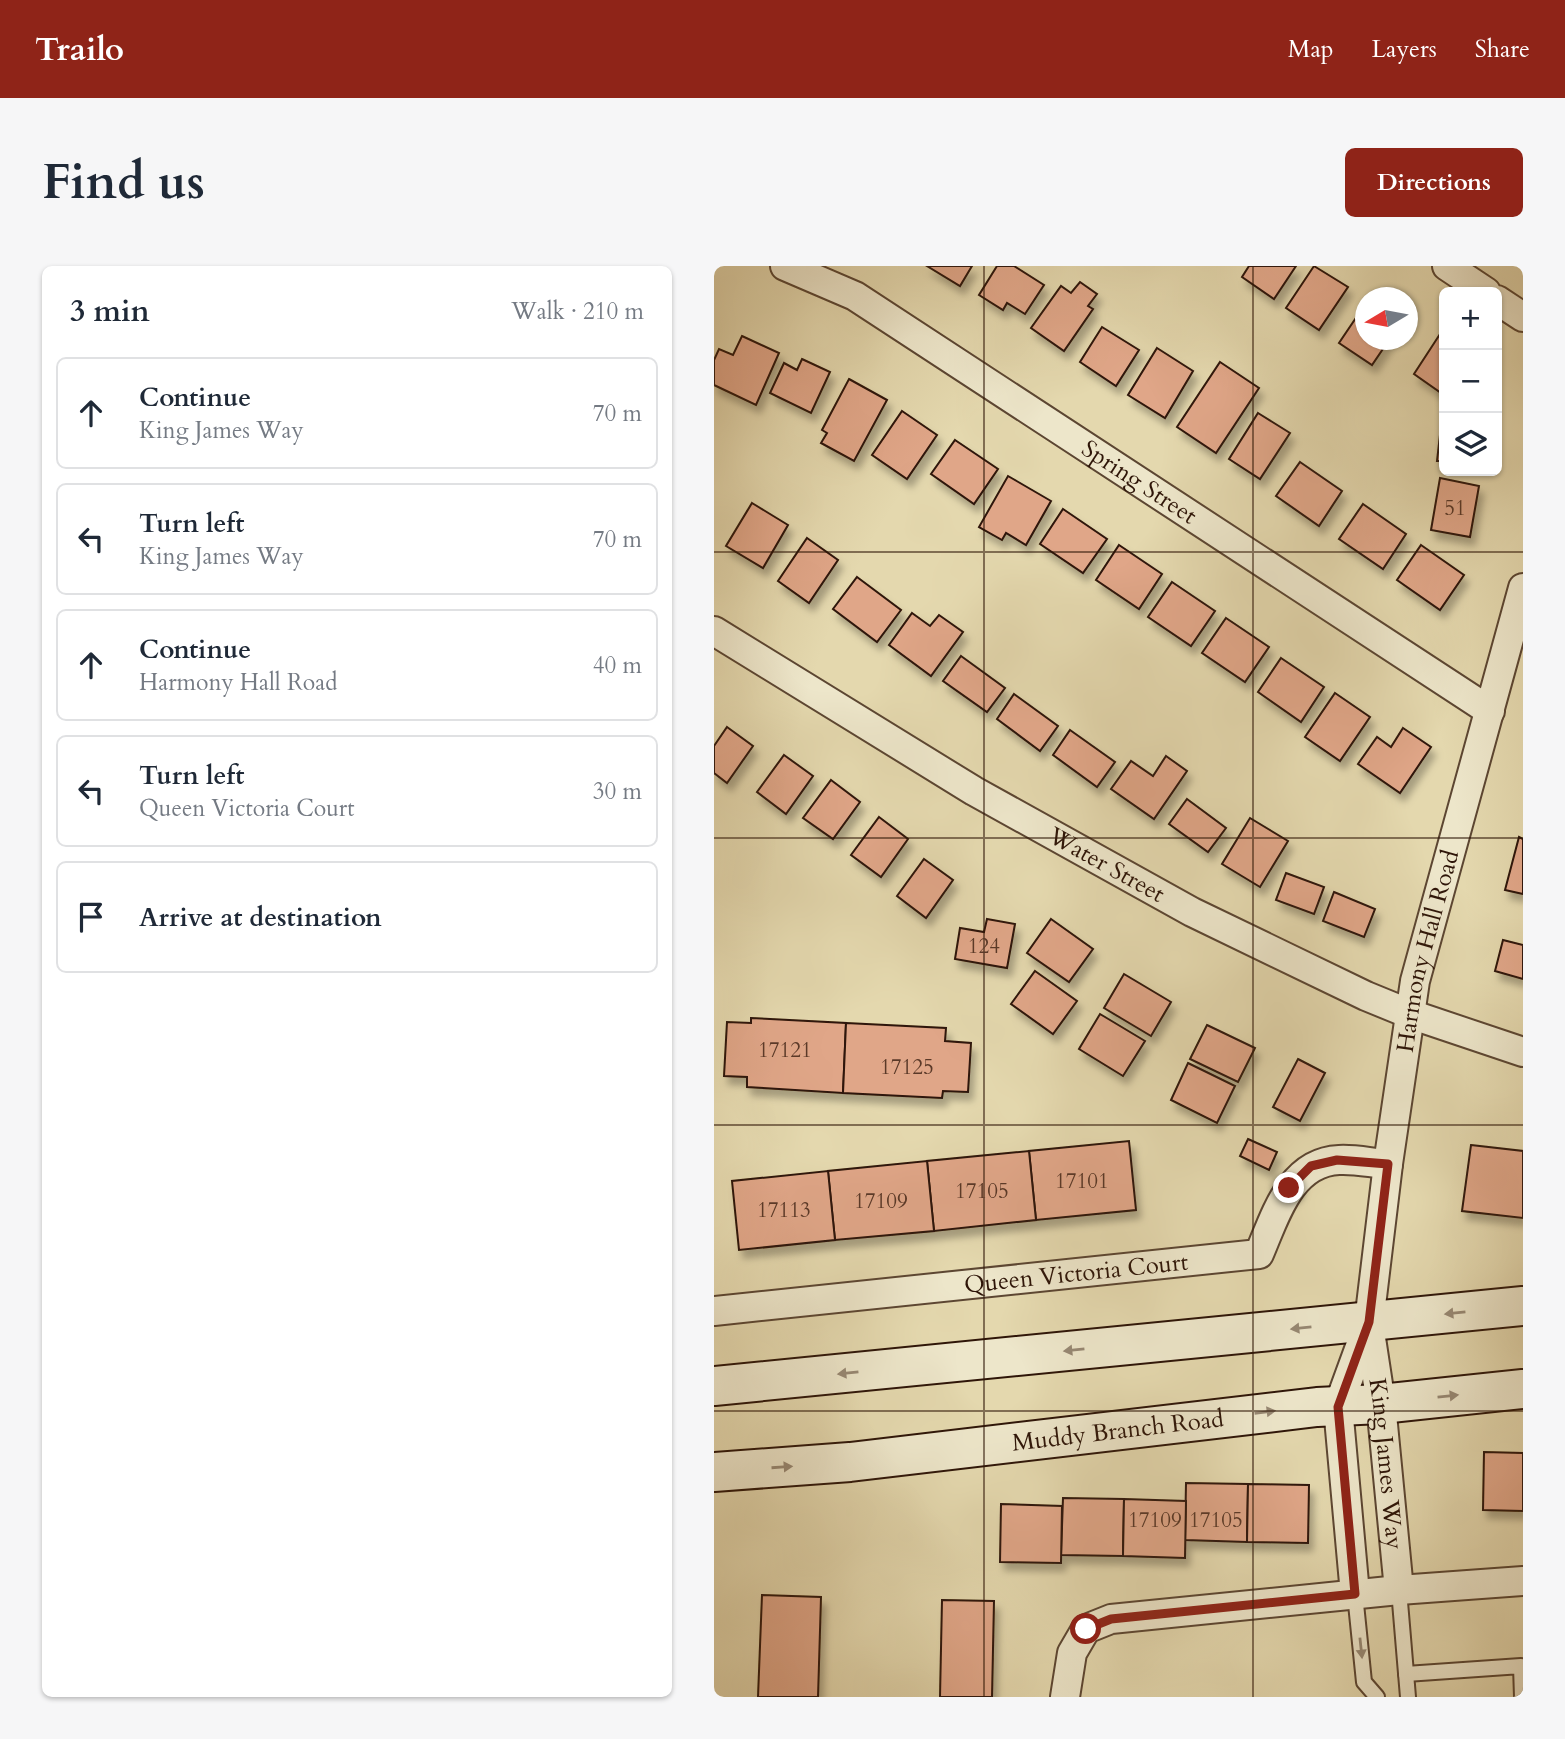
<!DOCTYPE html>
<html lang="en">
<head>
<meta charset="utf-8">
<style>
	:root { --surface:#fff; --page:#f6f6f7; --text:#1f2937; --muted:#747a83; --line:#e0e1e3; --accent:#8f2418 }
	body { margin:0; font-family:Cardo,serif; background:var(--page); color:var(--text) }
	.controls { position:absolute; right:21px; top:21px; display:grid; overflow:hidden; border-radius:10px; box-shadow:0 2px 5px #0004 }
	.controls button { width:63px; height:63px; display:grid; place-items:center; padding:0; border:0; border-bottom:2px solid var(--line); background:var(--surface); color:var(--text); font:35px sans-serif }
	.compass { position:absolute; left:641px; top:21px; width:63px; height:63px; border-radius:50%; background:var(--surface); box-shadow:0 2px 5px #0004; rotate:260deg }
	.stop { position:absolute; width:21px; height:21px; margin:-16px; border:5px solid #8f2418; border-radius:50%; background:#fff }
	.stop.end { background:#8f2418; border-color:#fff; box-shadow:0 2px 7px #0008 }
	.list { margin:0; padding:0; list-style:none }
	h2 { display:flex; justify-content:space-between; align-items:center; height:91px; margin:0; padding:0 28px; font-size:30px }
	h2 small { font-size:23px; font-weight:400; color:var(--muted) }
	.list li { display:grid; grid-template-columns:46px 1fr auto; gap:21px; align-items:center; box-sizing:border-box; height:112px; margin:0 14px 14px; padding:0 14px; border:2px solid var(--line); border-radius:10px }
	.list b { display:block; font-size:26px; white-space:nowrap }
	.list p { margin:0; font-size:23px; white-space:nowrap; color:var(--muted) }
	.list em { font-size:23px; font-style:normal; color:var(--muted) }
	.icon { flex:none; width:38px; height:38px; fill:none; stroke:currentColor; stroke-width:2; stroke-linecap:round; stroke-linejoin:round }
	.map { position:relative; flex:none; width:809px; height:1431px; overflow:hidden; border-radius:10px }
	header { display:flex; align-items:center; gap:42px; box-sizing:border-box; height:98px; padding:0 35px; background:var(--accent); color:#fff }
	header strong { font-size:33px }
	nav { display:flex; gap:38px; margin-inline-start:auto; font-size:24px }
	.intro { display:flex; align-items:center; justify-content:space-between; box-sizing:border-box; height:168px; padding:0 42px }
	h1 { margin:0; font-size:49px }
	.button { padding:18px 32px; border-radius:10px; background:var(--accent); color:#fff; font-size:24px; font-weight:700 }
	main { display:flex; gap:42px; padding:0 42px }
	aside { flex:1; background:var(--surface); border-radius:10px; box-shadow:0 2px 5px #0004 }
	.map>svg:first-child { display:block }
</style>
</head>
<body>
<header>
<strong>Trailo</strong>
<nav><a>Map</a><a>Layers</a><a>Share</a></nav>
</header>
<div class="intro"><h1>Find us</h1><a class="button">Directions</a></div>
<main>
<aside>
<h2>3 min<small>Walk · 210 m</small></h2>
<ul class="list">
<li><svg class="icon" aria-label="ahead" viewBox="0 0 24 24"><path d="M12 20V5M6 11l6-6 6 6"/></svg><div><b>Continue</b><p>King James Way</p></div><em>70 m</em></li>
<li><svg class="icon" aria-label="left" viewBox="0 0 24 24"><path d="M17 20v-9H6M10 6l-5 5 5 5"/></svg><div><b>Turn left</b><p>King James Way</p></div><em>70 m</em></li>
<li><svg class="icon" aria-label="ahead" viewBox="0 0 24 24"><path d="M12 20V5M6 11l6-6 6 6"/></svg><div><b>Continue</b><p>Harmony Hall Road</p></div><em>40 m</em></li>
<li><svg class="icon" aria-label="left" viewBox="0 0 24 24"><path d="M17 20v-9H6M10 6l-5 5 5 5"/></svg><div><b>Turn left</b><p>Queen Victoria Court</p></div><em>30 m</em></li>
<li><svg class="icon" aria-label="arrive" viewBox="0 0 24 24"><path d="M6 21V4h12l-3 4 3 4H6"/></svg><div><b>Arrive at destination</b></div></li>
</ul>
</aside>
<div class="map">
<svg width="809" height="1431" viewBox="0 0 809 1431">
	<defs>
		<filter id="shadow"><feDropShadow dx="4.5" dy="8" stdDeviation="3.5" flood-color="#0004"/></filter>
	</defs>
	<rect width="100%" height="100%" fill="#e4d8ae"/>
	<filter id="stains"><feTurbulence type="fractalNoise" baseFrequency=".00286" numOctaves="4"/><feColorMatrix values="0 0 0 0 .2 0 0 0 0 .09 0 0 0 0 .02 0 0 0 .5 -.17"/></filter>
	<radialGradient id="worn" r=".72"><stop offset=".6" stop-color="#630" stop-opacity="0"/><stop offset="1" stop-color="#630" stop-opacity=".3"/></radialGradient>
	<g fill="#e0a688" stroke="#2e1508" stroke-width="2" filter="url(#shadow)">
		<path d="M213,0H258L246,20Z"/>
		<path d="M283,0H300L330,19L311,48L293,37L289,44L265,29Z"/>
		<path d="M535,0H582L560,33L528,11Z"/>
		<path d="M600,0L634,21L605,64L572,42Z"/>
		<path d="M366,16L383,28L374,40L379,43L350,85L317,62L347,20L357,27Z"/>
		<path d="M652,37V74H675L658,99L625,77Z"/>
		<path d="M388,61L425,84L402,120L366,96Z"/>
		<path d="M728,65L730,66V129L700,108Z"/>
		<path d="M28,70L65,87L42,139L0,119V94L5,83L19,89Z"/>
		<path d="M443,82L479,105L451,152L414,129Z"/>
		<path d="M88,93L116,106L97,147L56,127L70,97L83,104Z"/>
		<path d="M506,96L545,122L502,187L463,161Z"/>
		<path d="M135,113L173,134L140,195L107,177L113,167L108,164Z"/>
		<path d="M729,143H730V195H723Z"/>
		<path d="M188,145L223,169L193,213L158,189Z"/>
		<path d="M544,147L576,167L546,213L515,193Z"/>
		<path d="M241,174L284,203L260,238L217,208Z"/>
		<path d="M586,196L628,225L605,260L562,230Z"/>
		<path d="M294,210L337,235L312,279L292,267L288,274L265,261Z"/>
		<path d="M726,212L765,220L756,271L717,264Z"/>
		<path d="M38,237L74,259L49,302L12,280Z"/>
		<path d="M649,238L692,268L669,303L625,273Z"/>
		<path d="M349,243L393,273L369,307L326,278Z"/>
		<path d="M93,272L124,294L95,337L64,315Z"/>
		<path d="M405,279L448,308L425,343L382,314Z"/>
		<path d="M707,279L750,309L726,344L683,314Z"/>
		<path d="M143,311L187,344L163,376L119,343Z"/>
		<path d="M458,316L501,345L477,380L434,351Z"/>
		<path d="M198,347L216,360L225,349L249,366L217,410L175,379Z"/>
		<path d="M512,352L555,381L531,416L488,387Z"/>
		<path d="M247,390L291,422L273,446L229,415Z"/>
		<path d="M567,392L610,421L587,456L544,426Z"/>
		<path d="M621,427L656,451L626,495L591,471Z"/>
		<path d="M300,428L344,460L326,485L283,453Z"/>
		<path d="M13,461L39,480L13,517L0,507V480Z"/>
		<path d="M689,462L717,481L686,527L644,498L663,471L677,481Z"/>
		<path d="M356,464L401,496L383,521L339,489Z"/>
		<path d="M70,489L99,510L72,548L43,526Z"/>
		<path d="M452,490L473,505L440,553L397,523L417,495L439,510Z"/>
		<path d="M117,514L146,536L119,573L89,552Z"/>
		<path d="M473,533L512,562L494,586L455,558Z"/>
		<path d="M165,551L194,573L167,611L137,589Z"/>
		<path d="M536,552L574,575L546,621L508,598Z"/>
		<path d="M805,571L809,573V628L791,624Z"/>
		<path d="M210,593L239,614L212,652L183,630Z"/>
		<path d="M572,607L610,621L600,648L562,634Z"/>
		<path d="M620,626L661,643L650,671L609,655Z"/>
		<path d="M273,653L301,658L293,702L241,693L246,662L270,666Z"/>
		<path d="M337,653L379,683L355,716L313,687Z"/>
		<path d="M789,674L809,679V713L781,705Z"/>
		<path d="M321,705L363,735L339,768L297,738Z"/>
		<path d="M410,708L457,736L437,770L390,742Z"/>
		<path d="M386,748L431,775L409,810L365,783Z"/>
		<path d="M37,752L132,757L129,827L33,821V811L10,810L13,756L37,757Z"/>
		<path d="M132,757L232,762L231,775L257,777L254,826L229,825L228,832L129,827Z"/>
		<path d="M493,759L541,782L524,816L476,793Z"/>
		<path d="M584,793L611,807L586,855L559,841Z"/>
		<path d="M474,797L521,820L503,857L457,834Z"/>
		<path d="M534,873L563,886L555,904L526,890Z"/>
		<path d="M415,875L422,944L322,954L315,885Z"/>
		<path d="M757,879L809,885V952L748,945Z"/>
		<path d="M315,885L322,954L220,965L213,895Z"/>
		<path d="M213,895L220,965L121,974L114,905Z"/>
		<path d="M114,905L121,974L25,984L18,915Z"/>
		<path d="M770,1186L809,1187V1245L769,1244Z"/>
		<path d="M472,1217L534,1218L533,1276L471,1274Z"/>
		<path d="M534,1218L595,1219L594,1277L533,1276Z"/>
		<path d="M349,1232L410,1233L409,1290L347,1289Z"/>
		<path d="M410,1233L472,1235L471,1292L409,1290Z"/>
		<path d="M287,1238L348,1240L347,1297L286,1296Z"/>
		<path d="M48,1329L107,1331L104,1431H44Z"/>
		<path d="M228,1334L280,1335L278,1431H226Z"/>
	</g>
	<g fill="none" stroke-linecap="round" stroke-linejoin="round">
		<g stroke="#5c4632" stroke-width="18">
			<g id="lane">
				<path d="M685,1324L694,1431"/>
				<path d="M641,1328L650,1416L663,1431"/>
				<path d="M692,1408L807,1400L808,1431"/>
			</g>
		</g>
		<g stroke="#5c4632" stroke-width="32">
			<g id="street">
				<path id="s1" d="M71,0L141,30L776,445"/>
				<path d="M733,0L772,26"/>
				<path d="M783,34L809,51"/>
				<path id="s2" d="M0,365L260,525L478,646L652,730L696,748L809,786"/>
				<path id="s3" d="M0,1045L545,988C561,951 576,896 625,894C641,893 658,897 674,898"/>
				<path id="s4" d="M655,1059L667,1138L685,1324"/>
				<path id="s5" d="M641,1328L624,1141L655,1056L674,898L701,715L809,322"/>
				<path d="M351,1431L358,1387L372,1363L397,1353L685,1324L809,1315"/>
			</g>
		</g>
		<g stroke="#2e1508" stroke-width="42">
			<g id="secondary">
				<path d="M0,1120L809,1040"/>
				<path id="s6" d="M0,1206L136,1196L603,1141L667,1138L809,1123"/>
			</g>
		</g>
		<use href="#lane" stroke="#ede6ca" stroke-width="14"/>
		<use href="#street" stroke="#ede6ca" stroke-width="28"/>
		<use href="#secondary" stroke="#ede6ca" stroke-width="38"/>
	</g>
	<defs><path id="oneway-solid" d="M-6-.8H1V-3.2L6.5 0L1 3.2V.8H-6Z" transform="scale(1.75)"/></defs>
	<g fill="#978873">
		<use href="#oneway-solid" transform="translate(741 1047) rotate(174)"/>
		<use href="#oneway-solid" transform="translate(587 1062) rotate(174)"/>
		<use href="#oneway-solid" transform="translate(360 1084) rotate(174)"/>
		<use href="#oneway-solid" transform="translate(134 1107) rotate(174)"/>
		<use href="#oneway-solid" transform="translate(734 1130) rotate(-6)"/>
		<use href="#oneway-solid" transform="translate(551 1146) rotate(-7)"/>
		<use href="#oneway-solid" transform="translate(68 1201) rotate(-4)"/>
		<use href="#oneway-solid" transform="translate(647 1382) rotate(84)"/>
	</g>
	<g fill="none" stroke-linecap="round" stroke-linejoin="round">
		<path stroke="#8f2418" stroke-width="9" d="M372,1363L397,1353L641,1328L624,1141L655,1056L674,898L623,894L597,900L575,922"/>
	</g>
	<path fill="none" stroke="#2e1508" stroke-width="2" stroke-opacity="0.55" d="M270,0V1431M539,0V1431M0,286H809M0,572H809M0,859H809M0,1145H809"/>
	<g text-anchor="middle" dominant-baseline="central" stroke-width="6" stroke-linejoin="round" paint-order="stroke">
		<g font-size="21" fill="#5a3928">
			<text x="741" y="242">51</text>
			<text x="270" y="680">124</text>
			<text x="71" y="784">17121</text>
			<text x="193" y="801">17125</text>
			<text x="368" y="915">17101</text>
			<text x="268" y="925">17105</text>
			<text x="167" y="935">17109</text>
			<text x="70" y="944">17113</text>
			<text x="441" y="1254">17109</text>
			<text x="502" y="1254">17105</text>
		</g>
		<g font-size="24" fill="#2e1508" stroke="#ede6ca">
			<text stroke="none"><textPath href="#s1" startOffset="416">Spring Street</textPath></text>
			<text stroke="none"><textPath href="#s2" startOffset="457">Water Street</textPath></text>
			<text stroke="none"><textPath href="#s5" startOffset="654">Harmony Hall Road</textPath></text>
			<text stroke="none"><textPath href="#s3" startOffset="364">Queen Victoria Court</textPath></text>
			<text stroke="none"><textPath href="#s6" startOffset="406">Muddy Branch Road</textPath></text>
			<text stroke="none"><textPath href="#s4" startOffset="140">King James Way</textPath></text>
		</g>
	</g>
	<rect width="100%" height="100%" filter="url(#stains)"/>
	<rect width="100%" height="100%" fill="url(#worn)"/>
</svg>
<div class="controls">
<button>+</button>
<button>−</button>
<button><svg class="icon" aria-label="layers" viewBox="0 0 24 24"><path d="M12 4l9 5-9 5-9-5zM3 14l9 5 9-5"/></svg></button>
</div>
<svg class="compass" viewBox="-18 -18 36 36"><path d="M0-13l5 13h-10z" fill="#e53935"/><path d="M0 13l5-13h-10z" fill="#747a83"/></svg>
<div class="stop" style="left:372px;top:1363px"></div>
<div class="stop end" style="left:575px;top:922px"></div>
</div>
</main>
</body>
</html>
